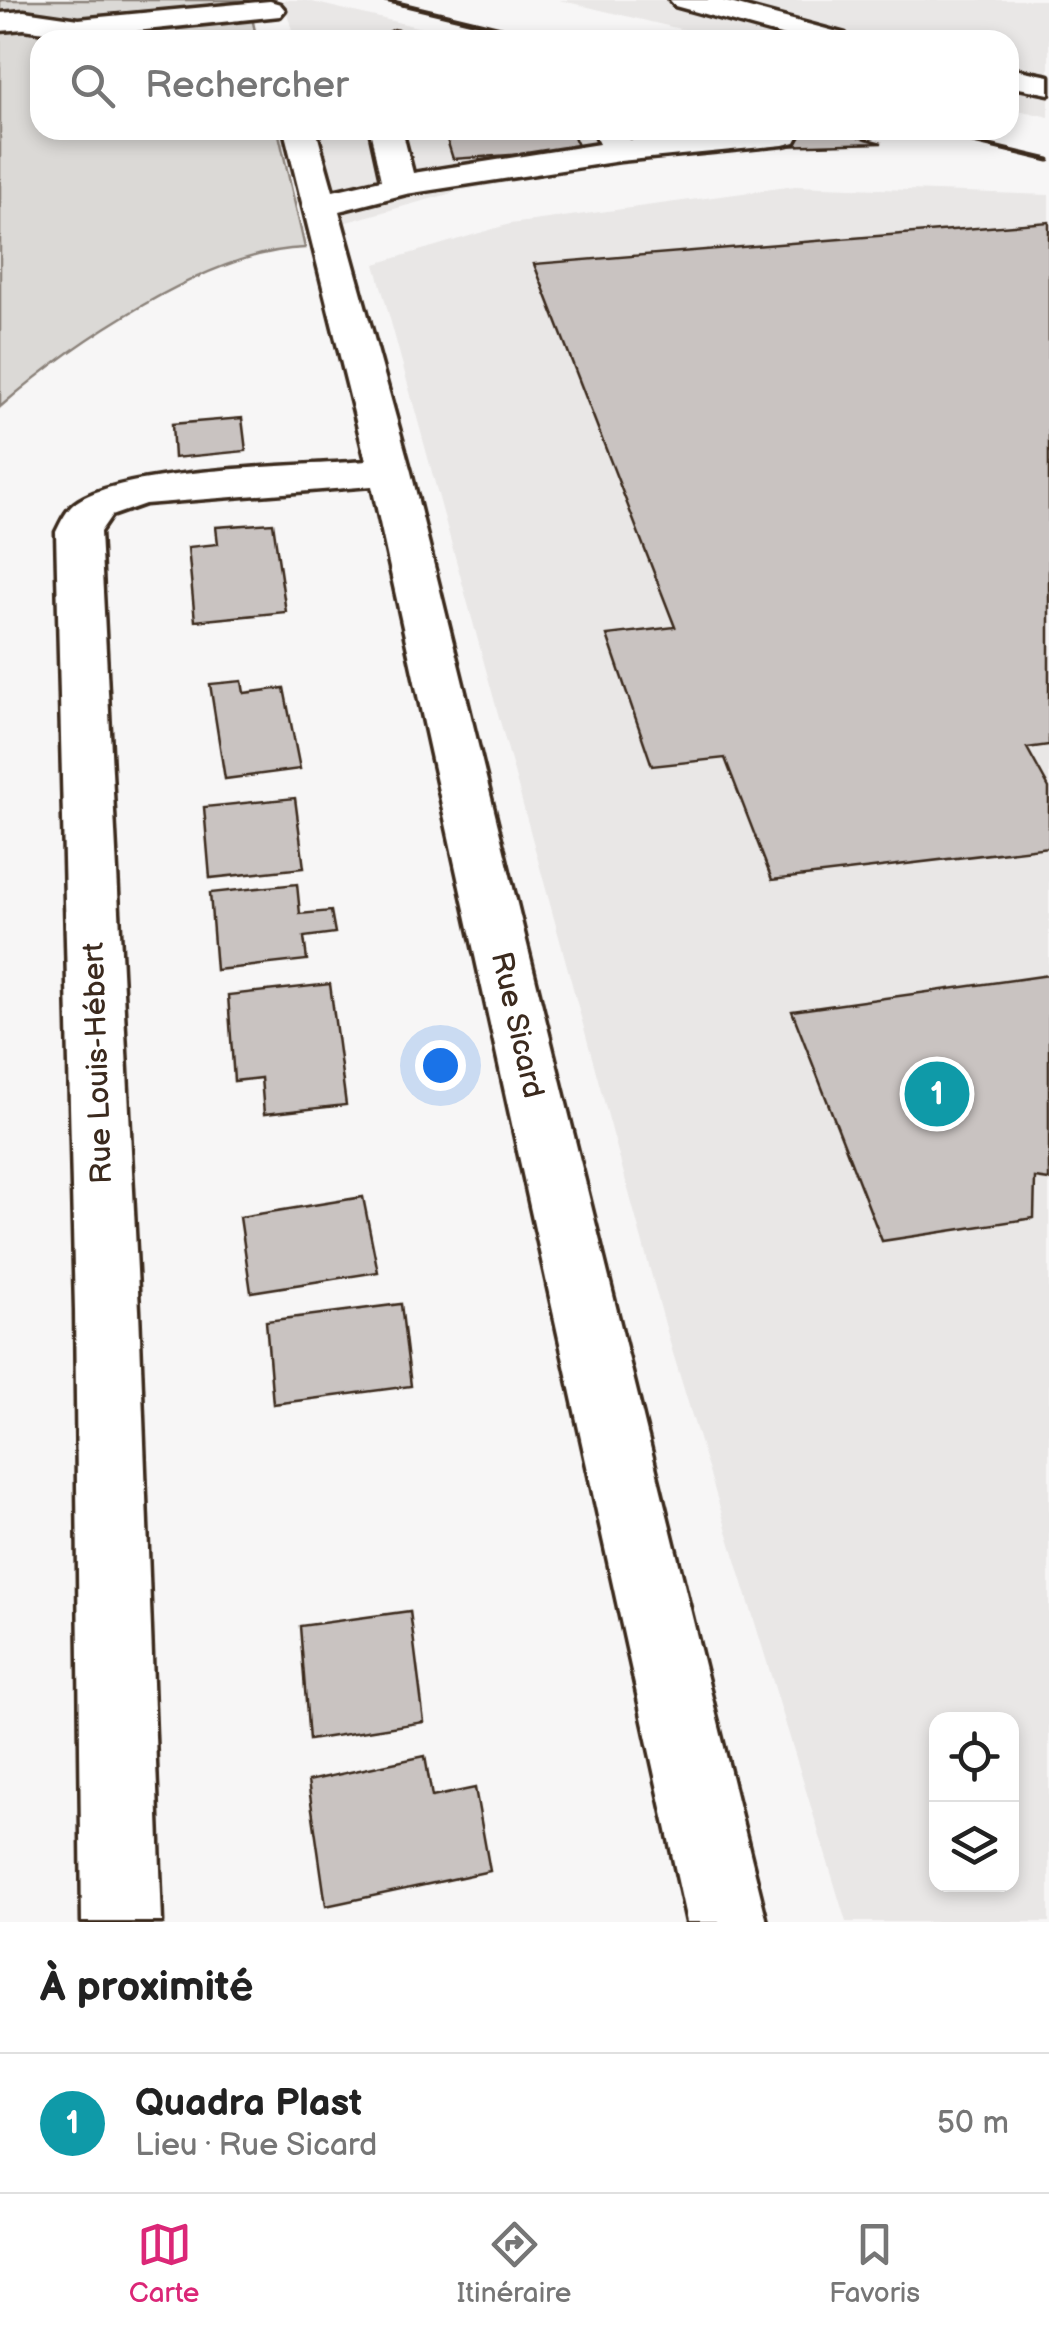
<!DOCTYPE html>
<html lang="fr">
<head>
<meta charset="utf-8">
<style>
	:root { --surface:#fff; --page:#f6f6f6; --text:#222; --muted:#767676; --line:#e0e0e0; --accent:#db2777 }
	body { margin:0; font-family:"Balsamiq Sans",sans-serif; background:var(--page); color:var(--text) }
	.controls { position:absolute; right:30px; bottom:30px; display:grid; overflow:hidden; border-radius:20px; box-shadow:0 5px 15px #0003 }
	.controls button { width:90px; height:90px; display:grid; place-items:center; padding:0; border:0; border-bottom:2px solid var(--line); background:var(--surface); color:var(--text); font:50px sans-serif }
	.you { position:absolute; left:440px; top:1065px; width:35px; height:35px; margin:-25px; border:8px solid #fff; border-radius:50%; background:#1a73e8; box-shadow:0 0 0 15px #1a73e833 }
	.badge { display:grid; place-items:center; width:65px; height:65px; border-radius:50%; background:var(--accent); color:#fff; font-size:32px; font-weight:700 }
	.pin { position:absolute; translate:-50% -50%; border:5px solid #fff; box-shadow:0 2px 10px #0006 }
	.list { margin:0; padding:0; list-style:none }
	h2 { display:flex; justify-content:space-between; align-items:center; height:130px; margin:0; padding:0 40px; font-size:42px }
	h2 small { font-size:32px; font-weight:400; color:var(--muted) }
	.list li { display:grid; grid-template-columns:65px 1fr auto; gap:30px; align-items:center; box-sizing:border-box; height:140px; padding:0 40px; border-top:2px solid var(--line) }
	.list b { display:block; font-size:38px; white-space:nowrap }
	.list p { margin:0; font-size:32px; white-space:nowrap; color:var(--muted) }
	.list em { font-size:32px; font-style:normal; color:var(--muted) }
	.icon { flex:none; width:55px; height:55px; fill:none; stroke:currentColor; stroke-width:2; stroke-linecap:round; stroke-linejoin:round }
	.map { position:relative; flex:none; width:1049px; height:1922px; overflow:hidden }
	.search { position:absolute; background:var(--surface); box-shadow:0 5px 15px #0003; left:30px; right:30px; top:30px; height:110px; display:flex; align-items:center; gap:25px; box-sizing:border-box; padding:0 35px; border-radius:30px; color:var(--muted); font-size:38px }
	.sheet { height:270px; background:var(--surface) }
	nav { display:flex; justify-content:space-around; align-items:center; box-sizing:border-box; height:140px; border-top:2px solid var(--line); background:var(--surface); font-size:28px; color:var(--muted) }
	nav a { display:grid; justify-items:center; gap:5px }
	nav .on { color:var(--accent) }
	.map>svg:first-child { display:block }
</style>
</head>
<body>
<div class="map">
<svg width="1049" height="1922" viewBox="0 0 1049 1922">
	<rect width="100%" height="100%" fill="#f7f6f6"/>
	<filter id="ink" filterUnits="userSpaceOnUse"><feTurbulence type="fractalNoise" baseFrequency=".01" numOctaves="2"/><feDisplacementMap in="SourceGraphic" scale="20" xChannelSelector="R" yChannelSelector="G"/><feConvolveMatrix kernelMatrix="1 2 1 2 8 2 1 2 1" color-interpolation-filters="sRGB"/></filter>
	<g filter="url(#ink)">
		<g fill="#e9e7e6" fill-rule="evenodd">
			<path d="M283,0H304L472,40H295Z"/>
			<path d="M559,0H1049V117L1009,108V40H726Z"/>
			<path d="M320,130H831L882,143L778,146L649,158L463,190L343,223Z"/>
			<path d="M795,186L1049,195V1922H846L672,1350L375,264L510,224ZM936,1720H1012V1884H936Z"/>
		</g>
		<path fill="#dbd9d6" stroke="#8b827a" stroke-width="2.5" d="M0,0H248L257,40H40V130H278L305,248C209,250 71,345 0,407Z"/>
		<g fill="#c9c3c1" stroke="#3b2a1e" stroke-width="2.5">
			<path d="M394,29L436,40H374Z"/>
			<path d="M444,130H571L580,150L453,159Z"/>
			<path d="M785,130H831L882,143L778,146Z"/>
			<path d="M1049,222V745L1027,748L1049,788V847L772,880L725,758L652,766L607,635L675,627L534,264Z"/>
			<path d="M242,418L246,451L174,458L172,424Z"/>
			<path d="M273,523L286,612L195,621L188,547L218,544L216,527Z"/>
			<path d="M242,681L244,693L284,688L300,769L225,779L210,684Z"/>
			<path d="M295,798L304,868L210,878L204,807Z"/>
			<path d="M297,884L300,914L331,911L335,933L304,937L307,960L216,970L210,893Z"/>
			<path d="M1049,975V1180L1035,1178L1034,1218L882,1241L792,1011Z"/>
			<path d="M330,984L346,1105L264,1114L261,1078L234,1081L228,995Z"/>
			<path d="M363,1197L378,1272L251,1292L240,1217Z"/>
			<path d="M401,1304L411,1386L273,1404L266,1321Z"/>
			<path d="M410,1611L424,1722L309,1740L300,1626Z"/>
			<path d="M425,1756L432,1797L475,1788L490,1871L326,1906L308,1781Z"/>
		</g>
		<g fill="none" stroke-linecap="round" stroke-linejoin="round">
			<g stroke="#3b2a1e" stroke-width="7">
				<g id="minor">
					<path d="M670,0H719L845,34L849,40H799L675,6Z"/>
					<path d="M270,1L280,4L285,10L280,16L79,37L24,29L0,31V13L24,11L79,19Z"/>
					<path d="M1009,68L1049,76V94L1009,86Z"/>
					<path d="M284,130H316L333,191L381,180L370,130H402L413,173L599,144L592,130H624L630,140L733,130H796L799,135L795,142L783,145L620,161L406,194L339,211L411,472L767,1922H687L372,486L145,504L111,516L100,532L139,1310L162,1922H82L75,1310L56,532C62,520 67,508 78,501C126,468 301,466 366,461Z"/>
				</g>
			</g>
			<use href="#minor" fill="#fff" fill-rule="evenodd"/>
			<g stroke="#3b2a1e" stroke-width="5">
				<path d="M385,0L551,40"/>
				<path d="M923,130L1049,160"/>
			</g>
		</g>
	</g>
	<g text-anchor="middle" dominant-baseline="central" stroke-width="8" stroke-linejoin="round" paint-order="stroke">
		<g font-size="30" fill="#3b2a1e" stroke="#fff">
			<text transform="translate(517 1025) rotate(77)">Rue Sicard</text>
			<text transform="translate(98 1063) rotate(-92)">Rue Louis-Hébert</text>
		</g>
	</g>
</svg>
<div class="controls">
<button><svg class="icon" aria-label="locate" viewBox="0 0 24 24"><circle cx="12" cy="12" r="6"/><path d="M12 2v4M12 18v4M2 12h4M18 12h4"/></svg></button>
<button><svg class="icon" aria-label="layers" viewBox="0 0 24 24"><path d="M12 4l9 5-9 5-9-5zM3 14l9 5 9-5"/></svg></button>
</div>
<div class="you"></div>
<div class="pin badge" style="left:937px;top:1094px;background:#0f9aa8">1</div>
<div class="search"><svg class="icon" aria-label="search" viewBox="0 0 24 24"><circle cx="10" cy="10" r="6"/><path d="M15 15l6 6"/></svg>Rechercher</div>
</div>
<section class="sheet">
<h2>À proximité<small></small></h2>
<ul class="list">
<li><span class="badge" style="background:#0f9aa8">1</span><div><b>Quadra Plast</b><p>Lieu · Rue Sicard</p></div><em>50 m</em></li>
</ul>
</section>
<nav>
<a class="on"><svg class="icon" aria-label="map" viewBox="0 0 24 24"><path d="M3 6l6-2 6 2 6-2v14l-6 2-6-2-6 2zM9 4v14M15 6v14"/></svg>Carte</a>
<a><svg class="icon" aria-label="directions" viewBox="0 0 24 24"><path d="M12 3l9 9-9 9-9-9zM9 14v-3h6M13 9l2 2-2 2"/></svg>Itinéraire</a>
<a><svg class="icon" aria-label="saved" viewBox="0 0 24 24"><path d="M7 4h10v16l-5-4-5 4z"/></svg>Favoris</a>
</nav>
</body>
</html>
